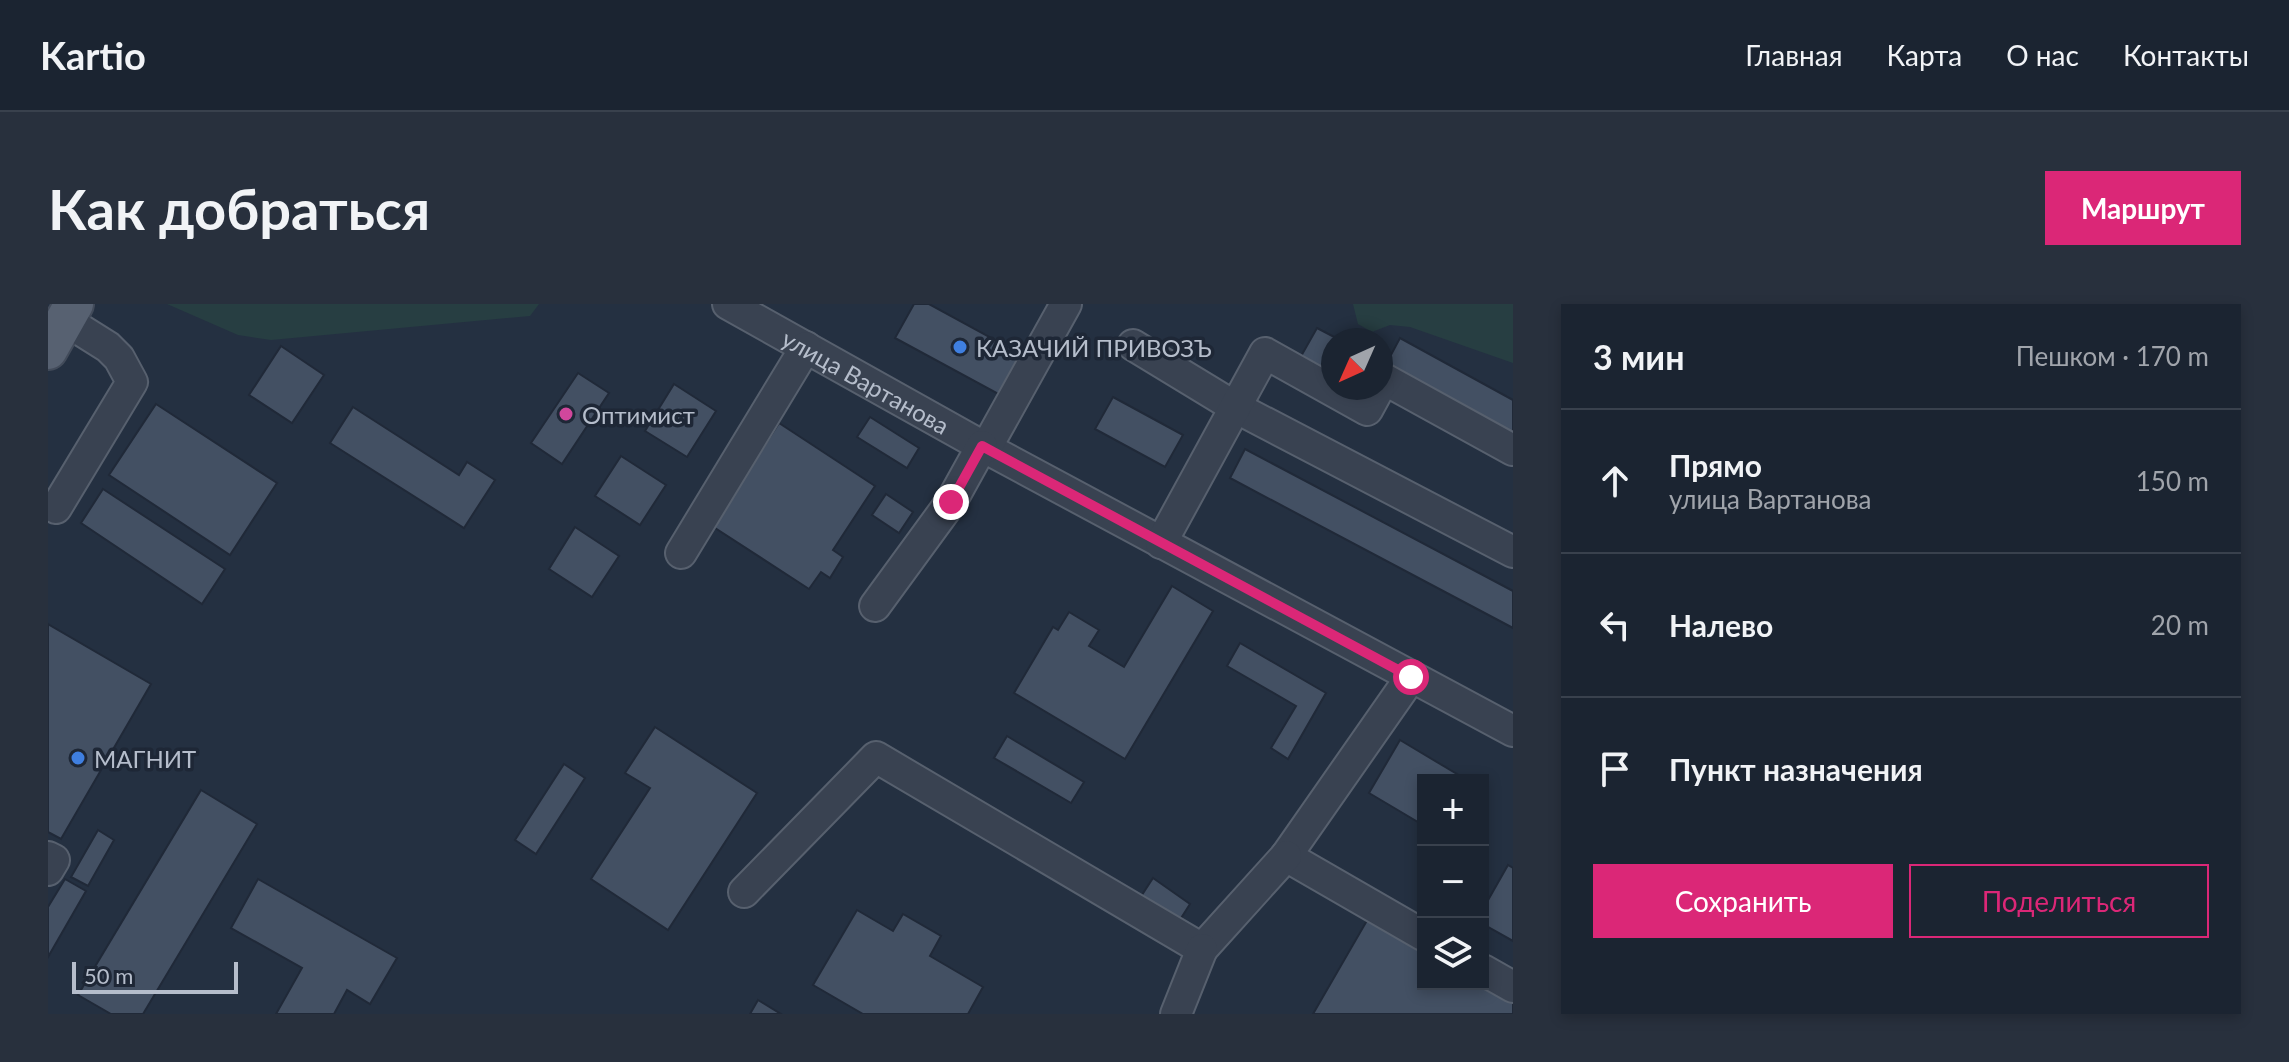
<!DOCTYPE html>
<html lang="ru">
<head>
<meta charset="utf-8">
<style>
	:root { --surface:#1b2431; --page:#28303d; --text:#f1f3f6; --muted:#a0a4ab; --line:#39414d; --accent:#db2777 }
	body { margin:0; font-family:Lato,sans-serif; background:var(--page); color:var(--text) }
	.controls { position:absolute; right:24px; bottom:24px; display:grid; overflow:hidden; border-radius:0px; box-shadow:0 4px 12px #0003 }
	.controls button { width:72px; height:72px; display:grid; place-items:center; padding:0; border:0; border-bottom:2px solid var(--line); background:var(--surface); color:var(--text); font:40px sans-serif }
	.compass { position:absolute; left:1273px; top:24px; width:72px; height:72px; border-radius:50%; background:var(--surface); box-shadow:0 4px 12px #0003; rotate:225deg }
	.scale { position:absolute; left:24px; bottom:20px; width:166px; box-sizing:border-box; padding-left:8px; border:4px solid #b5bdcb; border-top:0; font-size:22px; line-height:28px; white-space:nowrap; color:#b5bdcb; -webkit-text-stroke:6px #1e2736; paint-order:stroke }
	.stop { position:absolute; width:24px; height:24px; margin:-18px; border:6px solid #db2777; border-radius:50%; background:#fff }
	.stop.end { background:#db2777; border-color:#fff; box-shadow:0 2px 8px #0008 }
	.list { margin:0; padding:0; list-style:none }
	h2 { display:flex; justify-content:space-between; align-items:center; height:104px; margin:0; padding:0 32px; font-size:34px }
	h2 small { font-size:26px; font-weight:400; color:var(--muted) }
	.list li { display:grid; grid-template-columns:52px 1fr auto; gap:24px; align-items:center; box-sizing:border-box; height:144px; padding:0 32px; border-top:2px solid var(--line) }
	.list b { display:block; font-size:30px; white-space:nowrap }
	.list p { margin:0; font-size:26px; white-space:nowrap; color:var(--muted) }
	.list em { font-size:26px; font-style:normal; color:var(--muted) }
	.actions { display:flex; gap:16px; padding:24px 32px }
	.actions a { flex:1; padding:18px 0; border:2px solid var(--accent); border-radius:0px; text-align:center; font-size:28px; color:var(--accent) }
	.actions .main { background:var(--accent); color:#fff }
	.icon { flex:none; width:44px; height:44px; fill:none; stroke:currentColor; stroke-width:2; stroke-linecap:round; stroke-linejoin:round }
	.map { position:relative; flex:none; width:1465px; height:710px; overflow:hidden; border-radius:0px }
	header { display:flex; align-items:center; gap:48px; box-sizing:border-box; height:112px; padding:0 40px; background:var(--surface); border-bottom:2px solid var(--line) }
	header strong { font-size:38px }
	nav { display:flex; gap:44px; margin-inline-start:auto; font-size:28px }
	.intro { display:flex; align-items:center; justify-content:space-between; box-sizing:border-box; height:192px; padding:0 48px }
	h1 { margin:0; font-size:56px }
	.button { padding:20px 36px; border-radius:0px; background:var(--accent); color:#fff; font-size:28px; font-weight:700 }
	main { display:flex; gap:48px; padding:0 48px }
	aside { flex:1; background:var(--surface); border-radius:0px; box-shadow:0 4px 12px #0003 }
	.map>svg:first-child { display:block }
</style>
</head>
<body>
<header>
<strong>Kartio</strong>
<nav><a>Главная</a><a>Карта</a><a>О нас</a><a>Контакты</a></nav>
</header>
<div class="intro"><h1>Как добраться</h1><a class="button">Маршрут</a></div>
<main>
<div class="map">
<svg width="1465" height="710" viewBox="0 0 1465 710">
	<rect width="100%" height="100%" fill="#243041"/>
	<g fill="#273e42">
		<path d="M119,0H491L482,12L223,36L190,31Z"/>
		<path d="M1305,0H1465V59L1362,23L1342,21L1324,28L1310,20Z"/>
	</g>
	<g fill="#435063" stroke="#202938" stroke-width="2">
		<path d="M866,0H881L976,52L954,92L847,34Z"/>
		<path d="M1269,24L1292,36H1285V73L1252,54Z"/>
		<path d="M1352,34L1465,96V132L1337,62Z"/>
		<path d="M233,42L276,71L244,119L201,91Z"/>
		<path d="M530,69L561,89L514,160L483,139Z"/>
		<path d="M626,80L668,107L639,153L597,127Z"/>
		<path d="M1065,93L1135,131L1117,163L1047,125Z"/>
		<path d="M108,100L229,179L182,251L61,171Z"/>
		<path d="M305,103L411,171L419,158L447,176L416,224L282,139Z"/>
		<path d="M822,113L871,144L859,164L809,133Z"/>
		<path d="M731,119L827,182L785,246L795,253L782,274L773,268L761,285L664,222Z"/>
		<path d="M1197,145L1465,287V324L1182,174Z"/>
		<path d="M573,152L618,181L592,221L547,192Z"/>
		<path d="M55,185L177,265L154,300L33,219Z"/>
		<path d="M838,190L865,208L851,229L824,211Z"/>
		<path d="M527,223L571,252L544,293L501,265Z"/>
		<path d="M1124,282L1165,307L1077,455L966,389L1005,323L1010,326L1021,308L1051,326L1041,342L1076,363Z"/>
		<path d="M0,320L103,380L13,535L0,528Z"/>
		<path d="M1192,339L1278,389L1240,455L1223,444L1248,402L1179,362Z"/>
		<path d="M607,423L709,489L620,626L543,575L602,484L577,469Z"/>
		<path d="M959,432L1036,478L1023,499L946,454Z"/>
		<path d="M1352,436L1419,476H1375V521L1321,489Z"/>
		<path d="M516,460L537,474L488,550L467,536Z"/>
		<path d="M153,486L209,520L95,710H63L30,691Z"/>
		<path d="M50,526L66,536L40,582L23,573Z"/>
		<path d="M1460,561L1465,564V637L1435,620V605Z"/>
		<path d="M1105,574L1142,600L1128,622L1090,597Z"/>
		<path d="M17,575L38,587L0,653V603Z"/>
		<path d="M210,575L349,654L322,700L299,686L286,710H228L254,664L183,624Z"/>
		<path d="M809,606L845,627L855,610L893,632L882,652L935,683L920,710H815L765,681Z"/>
		<path d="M1321,613L1375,644V680H1435L1465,695V710H1265Z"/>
		<path d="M710,696L733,710H702Z"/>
	</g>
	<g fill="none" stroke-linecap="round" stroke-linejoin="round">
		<g stroke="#57606e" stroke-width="34">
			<g id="minor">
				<path id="s1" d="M680,0L934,142L1465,427"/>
				<path d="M1085,41L1187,103L1465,248"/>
				<path d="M1333,81L1336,75L1465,146"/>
				<path d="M938,144L1018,0"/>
				<path d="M8,204L84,78L71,54L60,43L17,16"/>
				<path d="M1113,239L1217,49L1319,106L1331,84"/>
				<path d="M633,249L758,43"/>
				<path d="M827,302L903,198L934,142"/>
				<path d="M1363,373L1238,552L1375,631"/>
				<path d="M0,553L6,556L0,566"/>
				<path d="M696,588L828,453L1154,645L1238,552"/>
				<path d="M1435,666L1465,683"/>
				<path d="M1128,710L1154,645"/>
			</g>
		</g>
		<g stroke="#424b5a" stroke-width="42">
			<path id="major" d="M0,46L26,0"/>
		</g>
		<use href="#minor" stroke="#394251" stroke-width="30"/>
		<use href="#major" stroke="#576171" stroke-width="38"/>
	</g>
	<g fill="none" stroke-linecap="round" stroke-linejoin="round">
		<path stroke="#db2777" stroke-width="10" d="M903,198L934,142L1363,373"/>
	</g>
	<g fill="#3f7fe0" stroke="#1e2736" stroke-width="3">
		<circle cx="912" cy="43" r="8"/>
		<circle cx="30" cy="454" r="8"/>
	</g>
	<circle fill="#d1479c" stroke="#1e2736" stroke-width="3" cx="518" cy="110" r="8"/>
	<g text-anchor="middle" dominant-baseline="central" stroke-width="7" stroke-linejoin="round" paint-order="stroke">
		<g font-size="24" fill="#b5bdcb" stroke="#1e2736" text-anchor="start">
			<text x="928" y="43">КАЗАЧИЙ ПРИВОЗЪ</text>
			<text x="534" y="110">Оптимист</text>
			<text x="46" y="454">МАГНИТ</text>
		</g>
		<g font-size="24" fill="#b5bdcb" stroke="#1e2736">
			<text stroke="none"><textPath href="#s1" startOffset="158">улица Вартанова</textPath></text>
		</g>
	</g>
</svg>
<div class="controls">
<button>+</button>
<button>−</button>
<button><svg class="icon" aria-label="layers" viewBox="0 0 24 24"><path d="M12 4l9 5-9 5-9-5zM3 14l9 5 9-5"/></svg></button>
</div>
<svg class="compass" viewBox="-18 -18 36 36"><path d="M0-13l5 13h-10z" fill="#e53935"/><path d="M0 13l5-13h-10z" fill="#a0a4ab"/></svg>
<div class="scale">50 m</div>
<div class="stop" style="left:1363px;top:373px"></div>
<div class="stop end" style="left:903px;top:198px"></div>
</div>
<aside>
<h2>3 мин<small>Пешком · 170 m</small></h2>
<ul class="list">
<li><svg class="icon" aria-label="ahead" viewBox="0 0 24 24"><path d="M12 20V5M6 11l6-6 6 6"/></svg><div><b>Прямо</b><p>улица Вартанова</p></div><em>150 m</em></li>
<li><svg class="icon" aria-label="left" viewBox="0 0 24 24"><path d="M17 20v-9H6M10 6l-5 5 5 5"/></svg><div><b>Налево</b></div><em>20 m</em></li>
<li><svg class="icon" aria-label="arrive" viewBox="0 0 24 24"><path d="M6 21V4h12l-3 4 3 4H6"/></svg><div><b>Пункт назначения</b></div></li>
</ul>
<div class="actions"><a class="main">Сохранить</a><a>Поделиться</a></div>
</aside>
</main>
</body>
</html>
